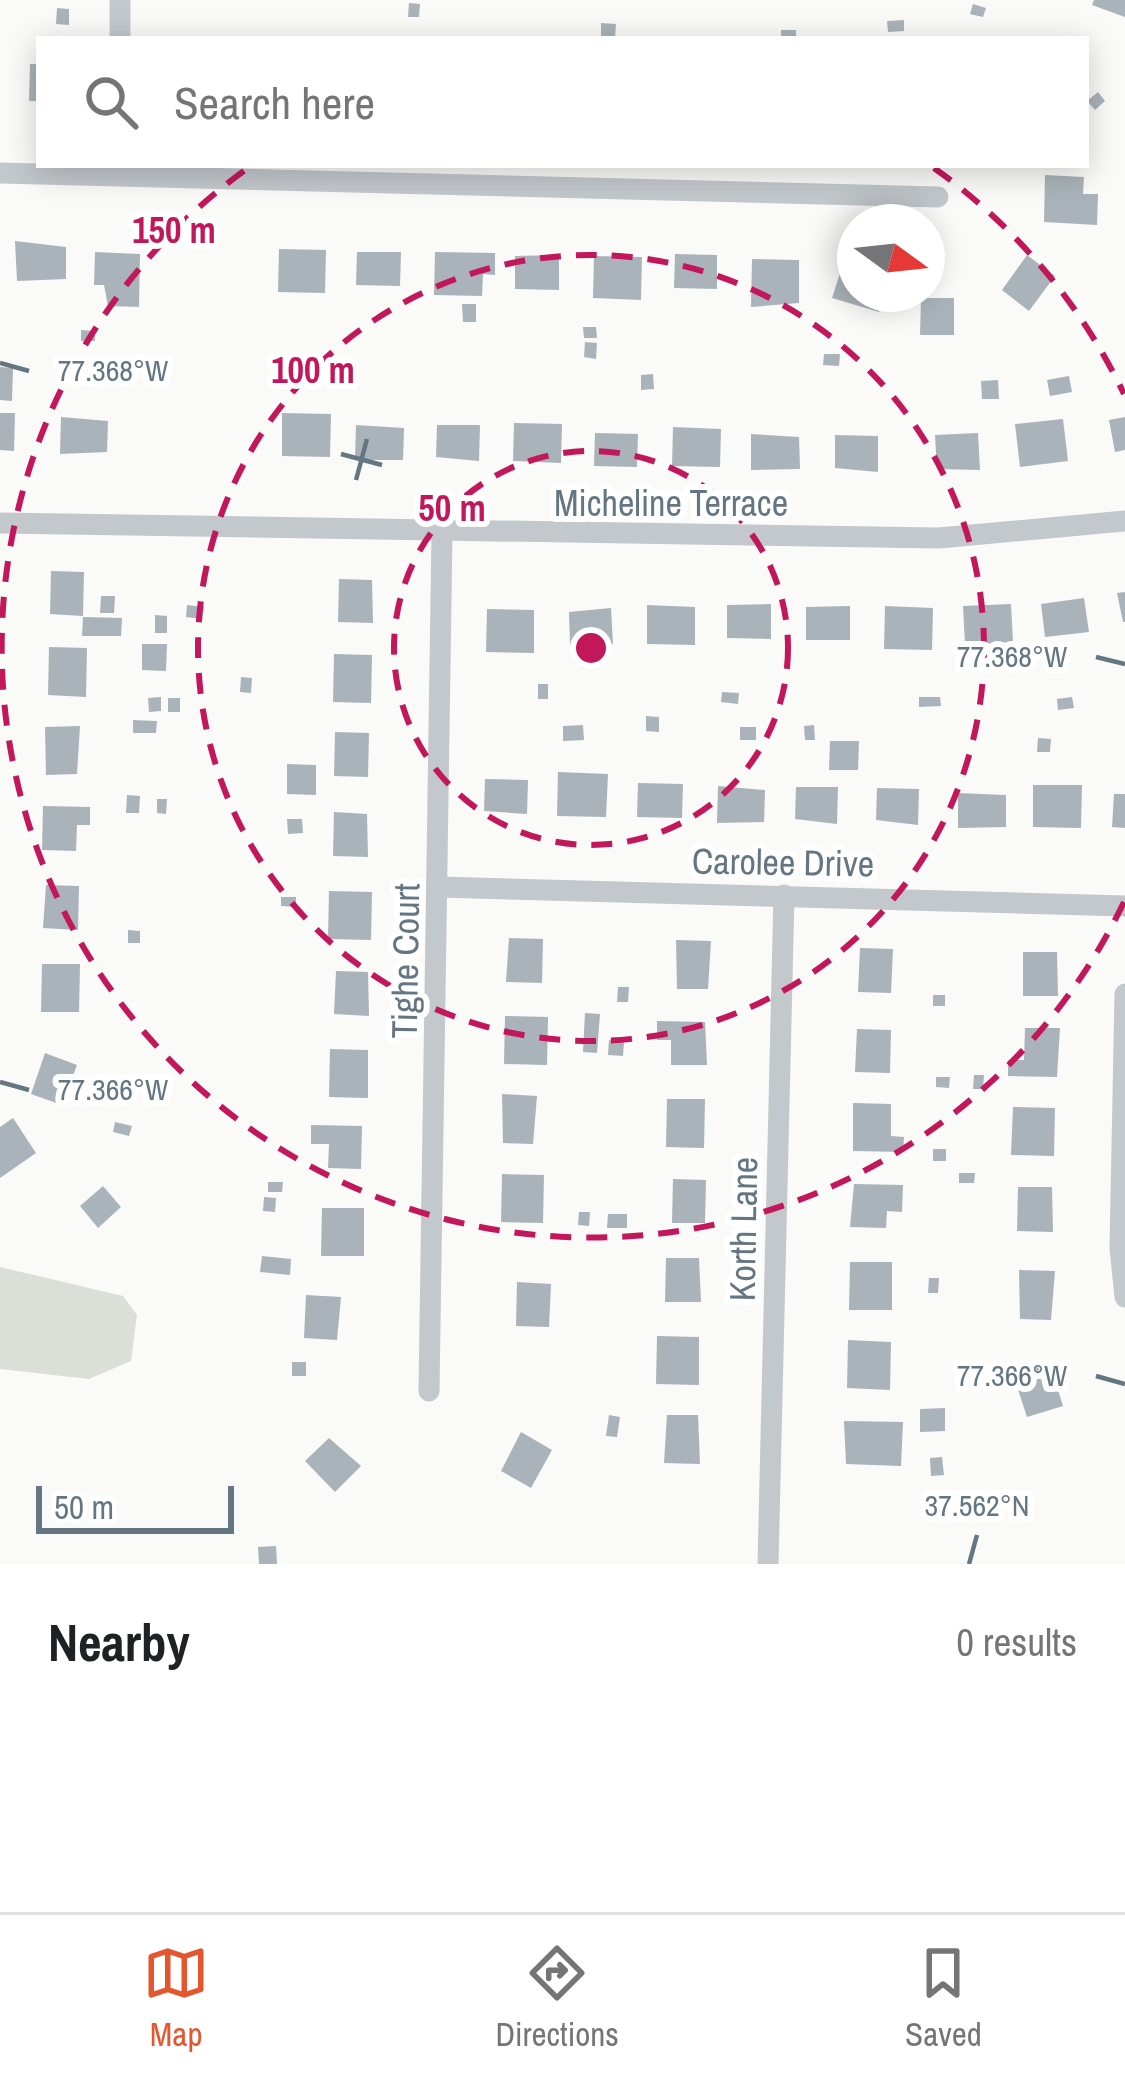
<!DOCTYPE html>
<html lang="en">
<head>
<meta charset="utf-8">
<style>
	:root { --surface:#fff; --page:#f6f6f6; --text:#202124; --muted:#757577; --line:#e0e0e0; --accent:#e4572e }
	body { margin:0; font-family:"Archivo Narrow",sans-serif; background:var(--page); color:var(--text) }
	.compass { position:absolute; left:837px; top:204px; width:108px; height:108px; border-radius:50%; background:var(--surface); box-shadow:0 6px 30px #0003; rotate:105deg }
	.scale { position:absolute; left:36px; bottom:30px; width:198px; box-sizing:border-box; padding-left:12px; border:6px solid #657683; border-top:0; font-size:33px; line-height:42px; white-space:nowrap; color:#657683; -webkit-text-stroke:9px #fff; paint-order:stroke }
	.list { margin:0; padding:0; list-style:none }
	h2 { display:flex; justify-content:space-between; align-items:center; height:156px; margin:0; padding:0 48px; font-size:51px }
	h2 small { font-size:39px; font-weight:400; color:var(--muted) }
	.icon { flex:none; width:66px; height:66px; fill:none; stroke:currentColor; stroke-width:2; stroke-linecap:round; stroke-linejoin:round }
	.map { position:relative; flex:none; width:1125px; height:1564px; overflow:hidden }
	.search { position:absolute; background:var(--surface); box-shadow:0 6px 30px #0003; left:36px; right:36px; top:36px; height:132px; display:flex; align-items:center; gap:30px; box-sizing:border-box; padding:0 42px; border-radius:0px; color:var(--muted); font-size:45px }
	.sheet { height:348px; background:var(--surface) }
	nav { display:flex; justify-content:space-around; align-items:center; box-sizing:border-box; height:168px; border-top:3px solid var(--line); background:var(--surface); font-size:33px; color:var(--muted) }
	nav a { display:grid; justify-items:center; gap:6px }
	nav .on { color:var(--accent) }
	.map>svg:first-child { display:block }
</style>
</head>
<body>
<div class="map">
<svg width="1125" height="1564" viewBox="0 0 1125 1564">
	<rect width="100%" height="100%" fill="#fafaf8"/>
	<path fill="#dadfd7" d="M0,1267L123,1296L137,1315L131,1361L89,1379L0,1369Z"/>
	<g fill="#aab3b9">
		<path d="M1094,0H1125V17L1092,5Z"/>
		<path d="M409,3L420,4L419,17H408Z"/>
		<path d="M973,4L986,8L983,17L970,14Z"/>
		<path d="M57,8L69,9V25L56,24Z"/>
		<path d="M904,20V31L888,32L887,21Z"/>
		<path d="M601,23L616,24L615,38L601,37Z"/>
		<rect x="781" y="30" width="15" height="9"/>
		<path d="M30,64H39V101H29Z"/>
		<path d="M1098,92L1105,101L1095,110L1087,101Z"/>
		<path d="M1045,175L1084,177L1083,194H1098L1097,225L1044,222Z"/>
		<path d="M15,241L66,247V279L17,281Z"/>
		<path d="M279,249L326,250L325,293L278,292Z"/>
		<path d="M95,252L140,254L139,307L108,306L104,285H94Z"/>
		<path d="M357,252H401L400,286L356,285Z"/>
		<path d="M435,252L495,253V275L483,274L482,296L434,295Z"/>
		<path d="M675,254L717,255V289L674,288Z"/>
		<path d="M559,255V290L515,289V256Z"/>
		<path d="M1027,255L1055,276L1029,311L1002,290Z"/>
		<path d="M594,256L642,257L641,300L593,298Z"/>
		<path d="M752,259L799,260V303L751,307Z"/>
		<path d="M843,264L855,268V294H885L879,312L832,298Z"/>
		<path d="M921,298H954V335H920Z"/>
		<path d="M462,304H476V322H463Z"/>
		<path d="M583,327H596L597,338H584Z"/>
		<path d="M81,330L95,331V341H81Z"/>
		<path d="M585,342L597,343L596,359L584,357Z"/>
		<path d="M824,354H840L839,366L823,365Z"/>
		<rect x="61" y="361" width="14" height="16"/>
		<path d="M292,365L294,376L280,378L278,368Z"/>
		<path d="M0,367L13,368L12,401L0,400Z"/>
		<path d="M653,374L654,389L641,390V375Z"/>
		<path d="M1069,376L1072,392L1050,396L1047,380Z"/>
		<path d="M998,380L999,399H982L981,381Z"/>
		<path d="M0,413H15L14,451L0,450Z"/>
		<path d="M282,413L331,414L330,457L282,456Z"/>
		<path d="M61,417L108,421L107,452L60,454Z"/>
		<path d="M1125,417V450L1115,452L1109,420Z"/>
		<path d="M1063,419L1068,461L1020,467L1015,424Z"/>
		<path d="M514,423L562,424L561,463L513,461Z"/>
		<path d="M356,425L404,428L403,460H355Z"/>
		<path d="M437,425H480L479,461L436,457Z"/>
		<path d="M673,427L721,429L720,467L672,466Z"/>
		<path d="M595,433L638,434L637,467L594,466Z"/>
		<path d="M978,433L980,470L937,469L935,435Z"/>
		<path d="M751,434L799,437L800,469L751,470Z"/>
		<path d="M835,435L878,436V472L835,468Z"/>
		<path d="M51,571L84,572L83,616L50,614Z"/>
		<path d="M339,579L372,580L373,623L338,622Z"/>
		<path d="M1125,592V622H1123L1117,593Z"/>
		<path d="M101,596H115L114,613H100Z"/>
		<path d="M1084,598L1089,632L1045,637L1041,604Z"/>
		<path d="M771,604V639L727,638V605Z"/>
		<path d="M1011,604L1013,642L965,645L963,606Z"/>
		<path d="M187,605L204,607L202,619L186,617Z"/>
		<path d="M647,605L695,607V645L647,644Z"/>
		<path d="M850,606V640H806V607Z"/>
		<path d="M885,606L933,608L932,650L884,649Z"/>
		<path d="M611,608L613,644L570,645L569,612Z"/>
		<path d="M487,609L534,610V653L486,652Z"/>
		<path d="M155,615L167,616V633H155Z"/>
		<path d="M83,617L122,618L121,636H82Z"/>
		<path d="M142,644H167L166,671L142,670Z"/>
		<path d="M49,647L87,648L86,697L48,695Z"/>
		<path d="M334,654L372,655L371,703L333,702Z"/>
		<path d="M241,677L252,678L251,693L240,692Z"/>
		<rect x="538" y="684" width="10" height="15"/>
		<path d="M722,692L739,693L738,704L721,702Z"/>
		<path d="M161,697V711L149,712L148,698Z"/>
		<path d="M919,697H940L941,706L919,707Z"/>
		<path d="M1072,697L1074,708L1058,710L1057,699Z"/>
		<rect x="168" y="698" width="12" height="14"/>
		<path d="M646,716L659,717V732L646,731Z"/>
		<path d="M133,720L157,721L156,733H133Z"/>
		<path d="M583,725L584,740L563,741V726Z"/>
		<path d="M814,725L815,740H805L804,726Z"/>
		<path d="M80,726L77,774L46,775L45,727Z"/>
		<rect x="740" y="727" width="16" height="13"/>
		<path d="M335,732L369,733L368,777L334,776Z"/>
		<path d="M1038,738L1051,739L1050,752H1037Z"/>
		<path d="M830,741H859L858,770H829Z"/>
		<path d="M287,764L316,765V795L287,794Z"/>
		<path d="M558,772L608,774L606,817L557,816Z"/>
		<path d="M485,779L528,780L527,814L484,811Z"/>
		<path d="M638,783L683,784L682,818L637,817Z"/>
		<path d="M1033,785H1082L1081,828L1033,827Z"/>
		<path d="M718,786L765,790L764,822L717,823Z"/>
		<path d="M796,787H838L837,824L795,819Z"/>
		<path d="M877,788L919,789L918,825L876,820Z"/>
		<path d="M958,793L1006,795V827L958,828Z"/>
		<path d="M1114,794H1125V828L1112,827Z"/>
		<path d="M127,795L140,796L139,813H126Z"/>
		<path d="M157,799H167L166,814L157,813Z"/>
		<path d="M43,806L90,807V825H77L76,851L42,850Z"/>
		<path d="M334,812L367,814L368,857L333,856Z"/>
		<path d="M287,819H302L303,833L288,834Z"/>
		<path d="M46,885L79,886L78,930L43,928Z"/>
		<path d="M329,891L372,892L371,940L328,939Z"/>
		<path d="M281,897H296V907L281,906Z"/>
		<path d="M128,930L140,931V943H128Z"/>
		<path d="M509,938L543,939L542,983L506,982Z"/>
		<path d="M676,940L711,941L708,989H677Z"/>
		<path d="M860,948L893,949L891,993L858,992Z"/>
		<path d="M1023,952H1057L1058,996H1023Z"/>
		<path d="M42,964H80L79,1012H41Z"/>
		<path d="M336,971L368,972L369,1016L334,1014Z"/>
		<path d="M618,987H629L628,1002H617Z"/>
		<rect x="933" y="995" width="12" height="11"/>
		<path d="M585,1013L600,1014L597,1053L583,1052Z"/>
		<path d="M505,1016L548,1017L547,1065L504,1064Z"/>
		<path d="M657,1021L705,1022L707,1065H671V1040H657Z"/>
		<path d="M1025,1028H1060L1057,1077L1008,1076V1060H1024Z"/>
		<path d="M857,1029L891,1030L890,1073L855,1072Z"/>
		<path d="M609,1040L624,1042L623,1056L608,1055Z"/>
		<path d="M330,1049L368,1050V1098L329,1097Z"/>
		<path d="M45,1053L77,1065L62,1105L31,1094Z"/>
		<path d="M974,1075H984L983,1089H973Z"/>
		<path d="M936,1077H950L949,1088L936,1087Z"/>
		<path d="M502,1094L537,1096L533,1144L503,1143Z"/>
		<path d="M667,1099H705L704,1148L666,1147Z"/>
		<path d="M853,1103L891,1104V1136L904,1137L903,1152L853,1151Z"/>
		<path d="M1013,1107L1055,1108L1054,1156L1011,1155Z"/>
		<path d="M13,1118L36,1153L0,1178V1127Z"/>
		<path d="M115,1122L132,1126L129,1136L113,1132Z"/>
		<path d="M311,1125L362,1126L361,1169L328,1168L329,1144H311Z"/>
		<rect x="933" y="1149" width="13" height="12"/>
		<path d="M959,1173H975L974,1183H959Z"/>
		<path d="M502,1174L544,1175L543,1223L501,1222Z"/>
		<path d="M673,1179L706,1180L705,1223H672Z"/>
		<path d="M268,1182H283L282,1192H268Z"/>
		<path d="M854,1184L903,1185L902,1212L887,1211L886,1228L850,1227Z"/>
		<path d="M103,1186L121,1207L98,1228L80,1206Z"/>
		<path d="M1018,1187H1052L1053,1232L1017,1231Z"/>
		<path d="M264,1197L276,1198L275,1212L263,1211Z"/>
		<path d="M322,1208H364V1256H321Z"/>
		<path d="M579,1212H590L589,1226L578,1225Z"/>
		<path d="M608,1214H627V1228H607Z"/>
		<path d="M262,1256L291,1259L290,1275L260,1272Z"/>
		<path d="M666,1258H699L701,1302H665Z"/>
		<path d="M850,1262H892V1310H849Z"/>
		<path d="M1019,1270L1055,1271L1051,1320L1020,1319Z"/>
		<path d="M929,1278H939L938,1293H928Z"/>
		<path d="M517,1282L551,1284L549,1327L516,1326Z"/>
		<path d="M306,1295L341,1297L337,1340L304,1338Z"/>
		<path d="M657,1336L699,1337V1385L656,1384Z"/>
		<path d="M848,1340L891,1342L890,1390L847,1388Z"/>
		<path d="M1049,1361L1063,1406L1027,1417L1012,1371Z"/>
		<rect x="292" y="1362" width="14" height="14"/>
		<path d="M945,1408V1431L920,1432V1409Z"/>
		<path d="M609,1415L620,1417L617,1437L606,1436Z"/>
		<path d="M667,1415H698L700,1464L664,1463Z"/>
		<path d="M844,1421L903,1422L901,1466L846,1464Z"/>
		<path d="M521,1432L552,1450L531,1488L501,1471Z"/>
		<path d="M329,1438L361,1466L335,1492L305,1461Z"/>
		<path d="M942,1457L944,1475L931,1476L930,1458Z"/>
		<path d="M276,1546L277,1564H259L258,1547Z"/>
	</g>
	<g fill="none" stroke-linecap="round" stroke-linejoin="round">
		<g stroke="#c3c8cc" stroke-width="21">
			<path d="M120,39V0"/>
			<path d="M0,173L938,197"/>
			<path d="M0,523L939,538L1125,521"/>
			<path d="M439,887L1125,906"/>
			<path d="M1125,994L1120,1248L1125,1297"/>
			<path d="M429,1391L442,533"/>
			<path d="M768,1564L784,895"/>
		</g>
	</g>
	<path fill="none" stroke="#657683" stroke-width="4.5" d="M0,363L29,371M341,454L382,465M356,480L367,439M1096,657L1125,664M0,1082L29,1090M1096,1376L1125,1384M969,1564L977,1535"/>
	<g fill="none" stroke="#c2185b" stroke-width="6" stroke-dasharray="21 15">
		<circle cx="591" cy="648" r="197"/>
		<circle cx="591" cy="648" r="393"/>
		<path d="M1124 902A590 590 0 1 1 248 168M934 168A590 590 0 0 1 1124 394"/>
	</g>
	<g text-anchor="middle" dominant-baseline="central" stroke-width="12" stroke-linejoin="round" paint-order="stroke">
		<g font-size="36" fill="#657683" stroke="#fff">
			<text x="671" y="503">Micheline Terrace</text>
			<text transform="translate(783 862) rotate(1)">Carolee Drive</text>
			<text transform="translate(405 961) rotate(-89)">Tighe Court</text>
			<text transform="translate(743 1229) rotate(-89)">Korth Lane</text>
		</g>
	</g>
	<g font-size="30" text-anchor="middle" fill="#657683" stroke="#fff" stroke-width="12" stroke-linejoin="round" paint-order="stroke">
		<text x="113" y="381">77.368°W</text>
		<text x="1012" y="667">77.368°W</text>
		<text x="113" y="1100">77.366°W</text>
		<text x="1012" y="1386">77.366°W</text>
		<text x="977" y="1516">37.562°N</text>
	</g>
	<circle cx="591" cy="648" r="18" fill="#c2185b" stroke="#fff" stroke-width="6"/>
	<g font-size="36" text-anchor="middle" font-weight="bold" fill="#c2185b" stroke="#fff" stroke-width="12" stroke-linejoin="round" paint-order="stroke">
		<text x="174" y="243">150 m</text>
		<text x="313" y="383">100 m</text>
		<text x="452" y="521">50 m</text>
	</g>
</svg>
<svg class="compass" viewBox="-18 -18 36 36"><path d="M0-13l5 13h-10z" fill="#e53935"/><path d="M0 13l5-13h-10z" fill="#757577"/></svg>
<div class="scale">50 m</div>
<div class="search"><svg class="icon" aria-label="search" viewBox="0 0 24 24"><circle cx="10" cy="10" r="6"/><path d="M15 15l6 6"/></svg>Search here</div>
</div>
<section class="sheet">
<h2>Nearby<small>0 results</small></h2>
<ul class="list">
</ul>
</section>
<nav>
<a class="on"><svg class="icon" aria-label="map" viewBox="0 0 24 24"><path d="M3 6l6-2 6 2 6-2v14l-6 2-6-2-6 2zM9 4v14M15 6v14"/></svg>Map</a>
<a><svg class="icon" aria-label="directions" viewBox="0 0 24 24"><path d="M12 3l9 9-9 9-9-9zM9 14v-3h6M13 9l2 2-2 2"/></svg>Directions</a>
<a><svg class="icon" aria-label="saved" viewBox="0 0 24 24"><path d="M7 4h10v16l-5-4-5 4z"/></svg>Saved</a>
</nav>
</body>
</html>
